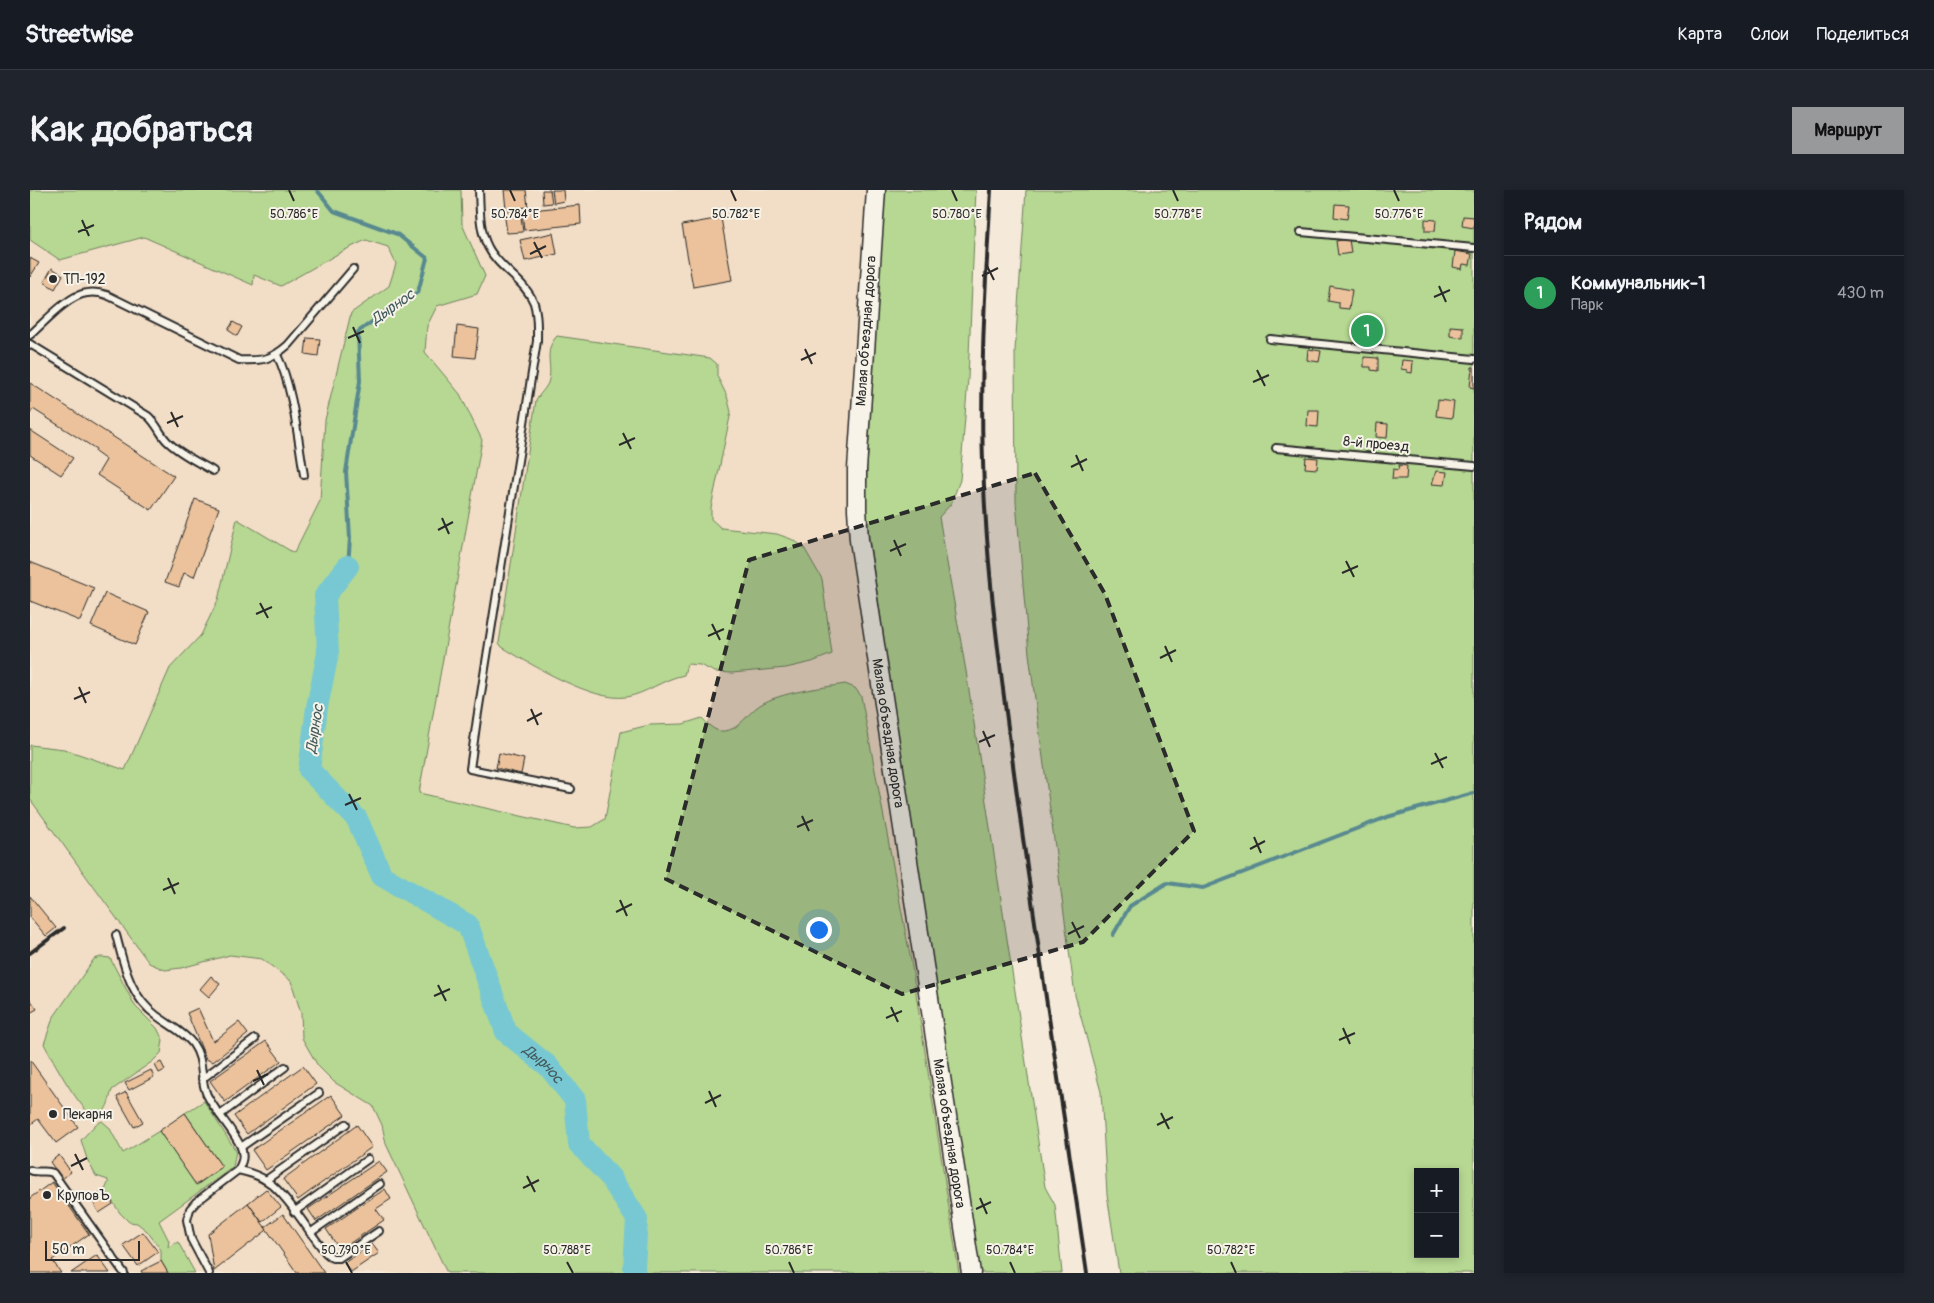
<!DOCTYPE html>
<html lang="ru">
<head>
<meta charset="utf-8">
<style>
	:root { --surface:#171b24; --page:#20242c; --text:#f1f3f6; --muted:#9ea1a6; --line:#363941; --accent:#98999b }
	body { margin:0; font-family:Pangolin,sans-serif; background:var(--page); color:var(--text) }
	.controls { position:absolute; right:15px; bottom:15px; display:grid; overflow:hidden; border-radius:0px; box-shadow:0 2px 8px #0003 }
	.controls button { width:45px; height:45px; display:grid; place-items:center; padding:0; border:0; border-bottom:1px solid var(--line); background:var(--surface); color:var(--text); font:25px sans-serif }
	.scale { position:absolute; left:15px; bottom:12px; width:95px; box-sizing:border-box; padding-left:5px; border:2px solid #2b2b2b; border-top:0; font-size:14px; line-height:18px; white-space:nowrap; color:#2b2b2b; -webkit-text-stroke:4px #f7f3e8; paint-order:stroke }
	.you { position:absolute; left:788px; top:739px; width:18px; height:18px; margin:-12px; border:4px solid #fff; border-radius:50%; background:#1a73e8; box-shadow:0 0 0 8px #1a73e833 }
	.badge { display:grid; place-items:center; width:32px; height:32px; border-radius:50%; background:var(--accent); color:#fff; font-size:16px; font-weight:700 }
	.pin { position:absolute; translate:-50% -50%; border:2px solid #fff; box-shadow:0 1px 5px #0006 }
	.list { margin:0; padding:0; list-style:none }
	h2 { display:flex; justify-content:space-between; align-items:center; height:65px; margin:0; padding:0 20px; font-size:21px }
	h2 small { font-size:16px; font-weight:400; color:var(--muted) }
	.list li { display:grid; grid-template-columns:32px 1fr auto; gap:15px; align-items:center; box-sizing:border-box; height:75px; padding:0 20px; border-top:1px solid var(--line) }
	.list b { display:block; font-size:19px; white-space:nowrap }
	.list p { margin:0; font-size:16px; white-space:nowrap; color:var(--muted) }
	.list em { font-size:16px; font-style:normal; color:var(--muted) }
	.map { position:relative; flex:none; width:1444px; height:1083px; overflow:hidden; border-radius:0px }
	header { display:flex; align-items:center; gap:30px; box-sizing:border-box; height:70px; padding:0 25px; background:var(--surface); border-bottom:1px solid var(--line) }
	header strong { font-size:24px }
	nav { display:flex; gap:28px; margin-inline-start:auto; font-size:18px }
	.intro { display:flex; align-items:center; justify-content:space-between; box-sizing:border-box; height:120px; padding:0 30px }
	h1 { margin:0; font-size:35px }
	.button { padding:12px 22px; border-radius:0px; background:var(--accent); color:#111; font-size:18px; font-weight:700 }
	main { display:flex; gap:30px; padding:0 30px }
	aside { flex:1; background:var(--surface); border-radius:0px; box-shadow:0 2px 8px #0003 }
	.map>svg:first-child { display:block }
</style>
</head>
<body>
<header>
<strong>Streetwise</strong>
<nav><a>Карта</a><a>Слои</a><a>Поделиться</a></nav>
</header>
<div class="intro"><h1>Как добраться</h1><a class="button">Маршрут</a></div>
<main>
<div class="map">
<svg width="1444" height="1083" viewBox="0 0 1444 1083">
	<rect width="100%" height="100%" fill="#f5e9d9"/>
	<filter id="ink" filterUnits="userSpaceOnUse"><feTurbulence type="fractalNoise" baseFrequency=".02" numOctaves="2"/><feDisplacementMap in="SourceGraphic" scale="10" xChannelSelector="R" yChannelSelector="G"/><feConvolveMatrix kernelMatrix="1 2 1 2 8 2 1 2 1" color-interpolation-filters="sRGB"/></filter>
	<g filter="url(#ink)">
		<path fill="#f2ddc6" d="M0,0H836L818,279L817,319L820,352L931,1083H0Z"/>
		<g fill="#b6d892" stroke="#70825e" fill-rule="evenodd">
			<path d="M0,0H431L432,34L455,86L447,104L407,116L397,136L395,162L430,204L452,250L389,603L544,638L562,637L575,629L591,542L619,535L653,534L672,528C678,534 684,542 694,541C710,540 717,523 730,515C750,502 791,498 815,494L825,498L831,506L881,771L929,1083H417L356,954L352,935L343,916L304,892L288,876L272,848L271,823L261,791L232,769L200,765L151,778L135,780L119,773L0,609V555L34,559L95,580L140,478L171,445L188,410L207,329L264,363L290,311L295,230L321,123L359,96L366,74L358,57L336,50L313,61L251,96L224,85L223,95L114,47L30,70L0,50Z"/>
			<path d="M855,0H946L938,189L930,290L921,314L909,327L936,481L1015,997L1025,1015L1032,1083H948L839,349L836,318L837,279Z"/>
			<path d="M996,0H1444V1083H1089L1077,1004L1071,902L1045,805L999,464L986,312L985,160ZM1388,982H1425V1064H1388Z"/>
			<path d="M527,146L680,168L687,174V186L697,206L701,222L681,318V329L691,338L747,344L761,349L773,356L792,389L802,464L782,472L756,478L702,483L685,482L670,475L657,474L654,485C633,489 616,504 596,507C563,512 500,474 472,457L469,453L506,210C509,205 516,198 518,193C524,176 512,162 527,146Z"/>
			<path d="M71,767L80,768L105,816L127,838L133,850L131,863L123,871L82,900C78,913 78,924 62,927C42,906 28,879 14,854L23,828L64,769Z"/>
			<path d="M174,911L206,961L203,977L129,1031L139,1051L138,1057L148,1052L165,1083H138L131,1071V1060L117,1041L107,1033L99,1032L90,1023L75,1000L78,993V990L66,986L57,969L51,950L66,934L72,931L79,937L93,963L129,941L167,995L192,977L155,923Z"/>
		</g>
		<g fill="none" stroke-linecap="round" stroke-linejoin="round">
			<g stroke="#598990" stroke-width="4">
				<path d="M287,0L304,21L367,44L397,68L388,102L362,117L328,142L330,191L316,282L320,348L318,376"/>
				<path d="M1083,745L1100,716L1137,693L1173,698L1357,627L1444,603"/>
			</g>
			<path stroke="#78c8d3" stroke-width="22" id="s1" d="M318,376L295,406L298,463L287,517L279,580L327,629L352,686L438,735L476,842L518,876L545,910L549,954L580,987L607,1029L604,1078L605,1083"/>
		</g>
		<g fill="#ebc29b" stroke="#2b2b2b">
			<path d="M474,0H496L498,17L476,19Z"/>
			<path d="M512,0H520L522,13L513,14Z"/>
			<path d="M522,0H533L534,11L524,13Z"/>
			<path d="M1305,14L1319,15L1317,29L1304,27Z"/>
			<path d="M550,15L551,34L494,40L492,21Z"/>
			<path d="M490,20L493,42L477,43L474,21Z"/>
			<path d="M1433,26L1444,27V38L1432,36Z"/>
			<path d="M691,28L702,90L663,97L652,35Z"/>
			<path d="M1395,29L1406,30L1405,41H1395Z"/>
			<path d="M523,43L527,64L495,71L490,50Z"/>
			<path d="M1319,49L1321,63L1308,65L1306,51Z"/>
			<path d="M1425,61L1442,64L1440,75L1433,74L1432,79L1423,77Z"/>
			<path d="M0,68L9,73L0,87Z"/>
			<path d="M22,78L33,85L25,99L14,92Z"/>
			<path d="M1300,96L1322,100L1319,119L1309,118V113L1298,111Z"/>
			<path d="M203,132L212,137L207,146L198,140Z"/>
			<path d="M427,136L449,139L445,168L424,166Z"/>
			<path d="M1420,136L1433,137V148L1420,146Z"/>
			<path d="M277,148L290,149L288,166L275,164Z"/>
			<path d="M1278,159L1291,161L1289,172L1277,170Z"/>
			<path d="M1334,167L1348,168V181L1341,180V177H1334Z"/>
			<path d="M1372,170L1383,171L1382,183L1377,182V180L1371,179Z"/>
			<path d="M1442,177H1444V198L1440,197Z"/>
			<path d="M0,193L144,286L121,320L67,285L76,270L65,262L66,259L3,219L0,224Z"/>
			<path d="M1408,210L1424,212L1422,228L1406,226Z"/>
			<path d="M1278,220H1289L1288,237L1277,236Z"/>
			<path d="M1347,233L1358,234L1357,248L1346,247Z"/>
			<path d="M0,240L43,268L31,285L0,265Z"/>
			<path d="M1276,267L1288,268L1287,279L1275,278Z"/>
			<path d="M1369,275L1377,276L1376,289H1362L1363,279L1368,280Z"/>
			<path d="M1406,281L1417,282L1415,295L1402,294Z"/>
			<path d="M165,309L189,318L164,387L154,383L149,397L135,392Z"/>
			<path d="M0,372L64,398L50,431L0,411Z"/>
			<path d="M75,403L119,422L105,455L61,436Z"/>
			<path d="M469,563L494,569L491,584L466,578Z"/>
			<path d="M0,706L26,738L16,746L0,727Z"/>
			<path d="M181,786L190,794L179,807L170,799Z"/>
			<path d="M0,809L7,819L0,823Z"/>
			<path d="M168,818L183,851L187,849L209,832L218,844L183,872L176,869L157,823Z"/>
			<path d="M236,851L251,871L195,912L180,891Z"/>
			<path d="M0,870L48,937L26,953L8,929L0,935Z"/>
			<path d="M131,872L135,880L129,883L125,875Z"/>
			<path d="M273,876L286,894L217,944L204,926Z"/>
			<path d="M121,880L124,887L99,900L95,893Z"/>
			<path d="M96,902L113,932L104,937L87,907Z"/>
			<path d="M301,905L315,925L236,980L222,960Z"/>
			<path d="M155,923L192,977L166,995L129,941Z"/>
			<path d="M327,935L342,957L268,1010L253,989Z"/>
			<path d="M29,965L41,982L32,989L20,972Z"/>
			<path d="M349,971L357,982L286,1031L278,1019Z"/>
			<path d="M22,992L59,1044L22,1070L31,1083H0V1008Z"/>
			<path d="M236,999L251,1017L232,1032L218,1013Z"/>
			<path d="M355,999L361,1009L346,1019L354,1030L310,1060L296,1039Z"/>
			<path d="M75,1000L83,1014L69,1023L61,1009Z"/>
			<path d="M218,1013L237,1040L184,1081L178,1044Z"/>
			<path d="M253,1024L294,1083H267L235,1037Z"/>
			<path d="M113,1042L128,1062L108,1076L93,1055Z"/>
			<path d="M342,1054L349,1063L321,1082L314,1073Z"/>
			<path d="M67,1065L80,1083H41Z"/>
			<path d="M131,1071L138,1083H112L111,1081Z"/>
		</g>
		<g fill="none" stroke-linecap="round" stroke-linejoin="round">
			<g stroke="#2b2b2b" stroke-width="10">
				<g id="lane">
					<path d="M449,0C450,19 449,40 458,57C469,79 495,90 504,113C508,126 507,138 507,151L447,529L440,579L541,599"/>
					<path d="M1271,42L1444,58"/>
					<path d="M0,145C14,133 38,105 57,103C64,102 71,103 77,105L209,170C232,171 241,170 258,155L323,79"/>
					<path d="M1240,149L1444,169"/>
					<path d="M0,154L118,226C127,234 130,244 137,251C150,264 168,272 183,281"/>
					<path d="M247,165C263,196 268,250 274,285"/>
					<path d="M1246,258L1444,276"/>
					<path d="M86,745C94,775 100,807 127,826C139,835 154,842 163,854C175,871 169,888 177,905C186,923 202,938 211,957C214,966 213,971 208,980L166,1012L160,1019L157,1030L161,1049L179,1083"/>
					<path d="M172,889L225,849"/>
					<path d="M190,925L255,877"/>
					<path d="M211,957L289,903"/>
					<path d="M0,980C7,984 15,979 23,983L94,1083"/>
					<path d="M208,980C218,982 228,985 237,991C256,1003 280,1044 296,1063L302,1068H309L349,1041"/>
					<path d="M236,990L316,934"/>
					<path d="M264,1022L338,969"/>
					<path d="M280,1043L350,994"/>
				</g>
			</g>
			<g stroke="#2b2b2b" stroke-width="21">
				<g id="secondary">
					<path id="s2" d="M846,0L827,279V319L829,350L941,1083"/>
				</g>
			</g>
			<use href="#lane" stroke="#f7f3e8" stroke-width="6"/>
			<use href="#secondary" stroke="#f7f3e8" stroke-width="18"/>
			<g stroke="#2b2b2b" stroke-width="4">
				<path d="M961,0C955,99 949,197 954,296C958,394 972,492 985,590C1007,754 1033,919 1057,1083"/>
				<path d="M0,763L34,738"/>
			</g>
		</g>
	</g>
	<path fill="#2b2b2b" fill-opacity="0.2" stroke="#2b2b2b" stroke-width="4" stroke-dasharray="10 6" stroke-linejoin="round" d="M1005,283L1075,404L1164,641L1053,752L872,804L636,689L719,370Z"/>
	<path fill="none" stroke="#2b2b2b" stroke-width="2" d="M259,0L264,11M480,0L485,11M701,0L706,11M922,0L927,11M1143,0L1148,11M1364,0L1369,11M52,30L59,46M48,42L64,35M504,52L512,68M500,64L516,56M956,74L964,90M952,86L968,78M1409,96L1416,112M1404,107L1420,100M323,137L330,153M318,148L334,141M775,159L782,174M771,170L786,163M1227,180L1235,196M1223,192L1239,185M141,222L148,237M137,233L153,226M593,243L601,259M589,255L605,248M1046,265L1053,281M1041,277L1057,269M412,328L419,344M408,340L423,332M864,350L871,366M860,361L876,354M1316,371L1324,387M1312,383L1328,376M230,413L238,428M226,424L242,417M682,434L690,450M678,446L694,439M1135,456L1142,472M1130,468L1146,460M49,497L56,513M44,509L60,502M501,519L508,535M497,531L512,523M953,541L960,557M949,552L965,545M1405,563L1413,578M1401,574L1417,567M319,604L327,620M315,615L331,608M772,626L779,641M767,637L783,630M1224,647L1231,663M1220,659L1235,651M138,688L145,704M133,700L149,693M590,710L597,726M586,722L602,714M1042,732L1050,748M1038,744L1054,736M408,795L416,811M404,806L420,799M861,817L868,832M856,828L872,821M1313,838L1320,854M1309,850L1325,843M227,880L234,895M223,891L238,884M679,901L686,917M675,913L691,905M1131,923L1139,939M1127,935L1143,927M45,964L53,980M41,976L57,968M497,986L505,1002M493,998L509,990M950,1008L957,1024M946,1019L961,1012M316,1072L322,1083M537,1072L543,1083M759,1072L764,1083M980,1072L985,1083M1201,1072L1206,1083"/>
	<g fill="#2b2b2b" stroke="#f7f3e8" stroke-width="2">
		<circle cx="23" cy="89" r="5"/>
		<circle cx="23" cy="924" r="5"/>
		<circle cx="17" cy="1005" r="5"/>
	</g>
	<g text-anchor="middle" dominant-baseline="central" stroke-width="4" stroke-linejoin="round" paint-order="stroke">
		<g font-size="14" fill="#2b2b2b" stroke="#f7f3e8" text-anchor="start">
			<text x="33" y="89">ТП-192</text>
			<text x="33" y="924">Пекарня</text>
			<text x="27" y="1005">КруповЪ</text>
		</g>
		<g font-size="14" fill="#2b2b2b" stroke="#f7f3e8">
			<text transform="translate(836 141) rotate(-86)">Малая объездная дорога</text>
			<text transform="translate(1346 254) rotate(5)">8-й проезд</text>
			<text stroke="none"><textPath href="#s2" startOffset="546">Малая объездная дорога</textPath></text>
			<text stroke="none"><textPath href="#s2" startOffset="951">Малая объездная дорога</textPath></text>
		</g>
		<g font-size="15" font-style="italic" fill="#425a5d" stroke="#f7f3e8">
			<text transform="translate(363 117) rotate(-35)">Дырнос</text>
			<text transform="translate(285 539) rotate(-81)">Дырнос</text>
			<text stroke="none"><textPath href="#s1" startOffset="606">Дырнос</textPath></text>
		</g>
	</g>
	<g font-size="12" text-anchor="middle" fill="#2b2b2b" stroke="#f7f3e8" stroke-width="4" stroke-linejoin="round" paint-order="stroke">
		<text x="264" y="28">50.786°E</text>
		<text x="485" y="28">50.784°E</text>
		<text x="706" y="28">50.782°E</text>
		<text x="927" y="28">50.780°E</text>
		<text x="1148" y="28">50.778°E</text>
		<text x="1369" y="28">50.776°E</text>
		<text x="316" y="1064">50.790°E</text>
		<text x="537" y="1064">50.788°E</text>
		<text x="759" y="1064">50.786°E</text>
		<text x="980" y="1064">50.784°E</text>
		<text x="1201" y="1064">50.782°E</text>
	</g>
</svg>
<div class="controls">
<button>+</button>
<button>−</button>
</div>
<div class="scale">50 m</div>
<div class="you"></div>
<div class="pin badge" style="left:1337px;top:141px;background:#2e9e5b">1</div>
</div>
<aside>
<h2>Рядом<small></small></h2>
<ul class="list">
<li><span class="badge" style="background:#2e9e5b">1</span><div><b>Коммунальник-1</b><p>Парк</p></div><em>430 m</em></li>
</ul>
</aside>
</main>
</body>
</html>
